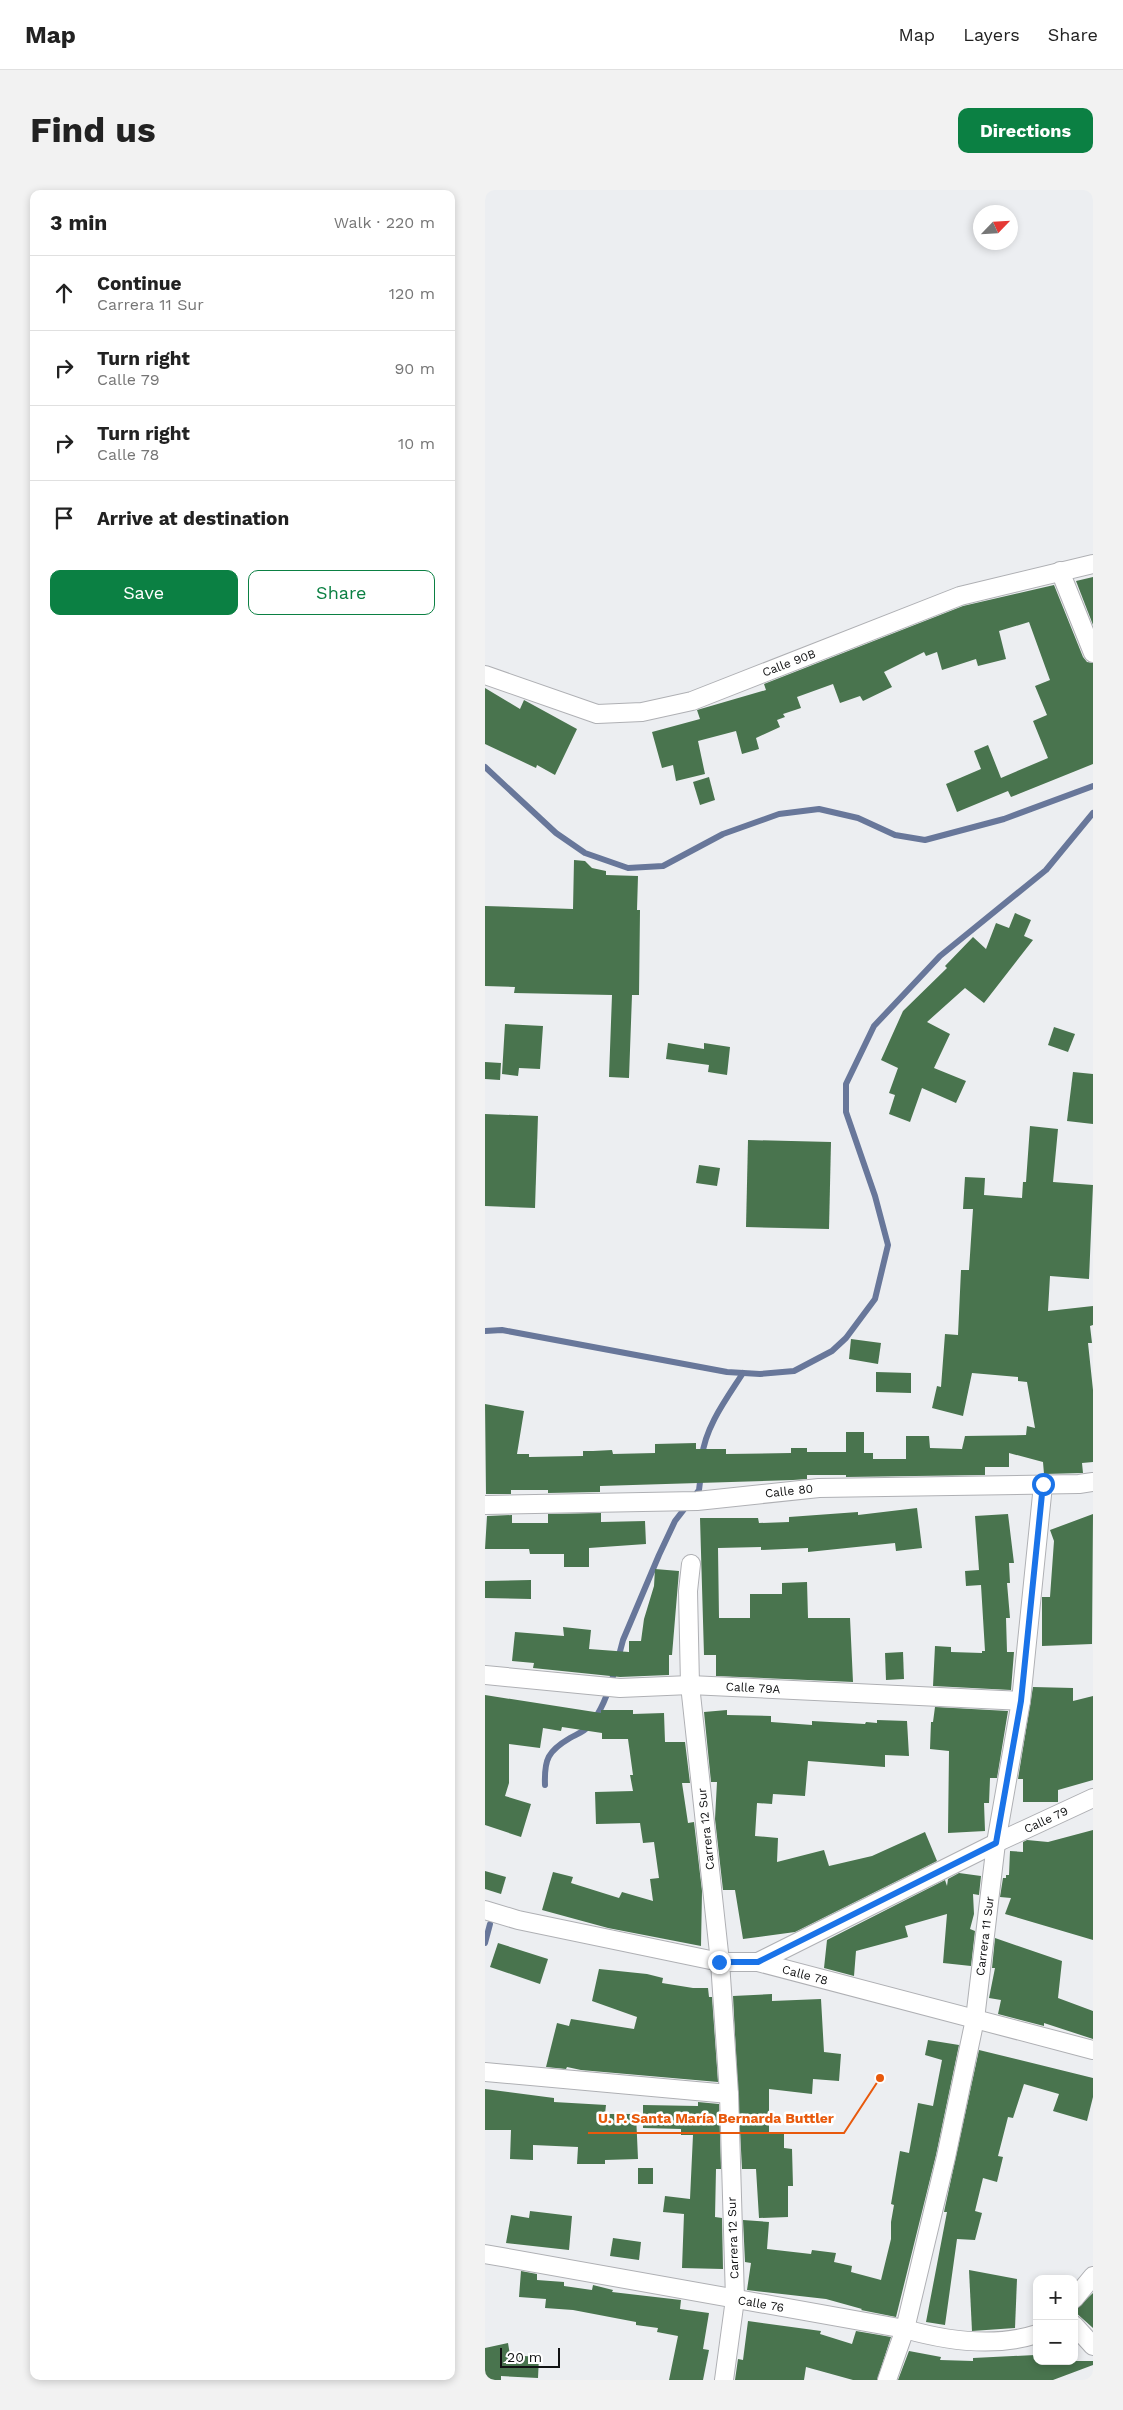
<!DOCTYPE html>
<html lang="en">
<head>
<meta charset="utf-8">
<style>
	:root { --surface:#fff; --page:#f2f2f2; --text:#222; --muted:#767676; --line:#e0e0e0; --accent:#0b8043 }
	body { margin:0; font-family:"Work Sans",sans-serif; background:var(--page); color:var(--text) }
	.controls { position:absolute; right:15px; bottom:15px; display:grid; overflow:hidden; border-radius:10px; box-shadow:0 2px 8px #0003 }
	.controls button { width:45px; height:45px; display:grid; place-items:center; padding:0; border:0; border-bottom:1px solid var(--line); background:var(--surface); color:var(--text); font:25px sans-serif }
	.compass { position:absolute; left:488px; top:15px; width:45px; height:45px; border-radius:50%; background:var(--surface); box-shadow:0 2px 8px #0003; rotate:65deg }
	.scale { position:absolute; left:15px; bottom:12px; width:60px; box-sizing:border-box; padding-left:5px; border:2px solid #111213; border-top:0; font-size:14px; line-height:18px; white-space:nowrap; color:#111213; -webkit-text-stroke:4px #fff; paint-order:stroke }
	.stop { position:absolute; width:15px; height:15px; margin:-11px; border:4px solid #1a73e8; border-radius:50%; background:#fff }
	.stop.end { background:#1a73e8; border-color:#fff; box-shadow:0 1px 5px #0008 }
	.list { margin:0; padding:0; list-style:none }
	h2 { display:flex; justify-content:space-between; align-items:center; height:65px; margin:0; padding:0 20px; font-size:21px }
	h2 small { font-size:16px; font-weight:400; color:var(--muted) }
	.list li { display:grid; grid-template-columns:32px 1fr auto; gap:15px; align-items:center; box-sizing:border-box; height:75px; padding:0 20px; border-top:1px solid var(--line) }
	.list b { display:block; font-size:19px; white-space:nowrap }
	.list p { margin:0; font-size:16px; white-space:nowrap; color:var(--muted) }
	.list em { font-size:16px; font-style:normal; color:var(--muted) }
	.actions { display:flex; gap:10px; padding:15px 20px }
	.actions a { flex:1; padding:11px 0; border:1px solid var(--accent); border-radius:10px; text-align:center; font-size:18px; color:var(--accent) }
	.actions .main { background:var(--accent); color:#fff }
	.icon { flex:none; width:28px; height:28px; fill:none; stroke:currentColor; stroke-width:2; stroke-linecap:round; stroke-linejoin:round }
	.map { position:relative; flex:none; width:608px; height:2190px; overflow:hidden; border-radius:10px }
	header { display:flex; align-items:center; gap:30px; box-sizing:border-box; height:70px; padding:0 25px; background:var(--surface); border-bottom:1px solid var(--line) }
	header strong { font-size:24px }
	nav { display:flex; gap:28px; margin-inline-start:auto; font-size:18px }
	.intro { display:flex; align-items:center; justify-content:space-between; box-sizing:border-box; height:120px; padding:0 30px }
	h1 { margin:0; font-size:35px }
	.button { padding:12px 22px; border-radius:10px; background:var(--accent); color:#fff; font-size:18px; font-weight:700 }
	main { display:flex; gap:30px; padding:0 30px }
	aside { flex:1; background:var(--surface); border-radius:10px; box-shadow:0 2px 8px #0003 }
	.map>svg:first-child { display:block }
</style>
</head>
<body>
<header>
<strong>Map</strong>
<nav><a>Map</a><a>Layers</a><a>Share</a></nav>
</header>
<div class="intro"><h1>Find us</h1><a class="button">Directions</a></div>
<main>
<aside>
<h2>3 min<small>Walk · 220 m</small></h2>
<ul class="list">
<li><svg class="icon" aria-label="ahead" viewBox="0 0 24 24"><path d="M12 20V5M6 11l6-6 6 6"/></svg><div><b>Continue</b><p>Carrera 11 Sur</p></div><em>120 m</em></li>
<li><svg class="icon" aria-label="right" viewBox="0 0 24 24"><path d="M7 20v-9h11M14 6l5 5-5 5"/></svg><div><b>Turn right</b><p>Calle 79</p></div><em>90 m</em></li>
<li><svg class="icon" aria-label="right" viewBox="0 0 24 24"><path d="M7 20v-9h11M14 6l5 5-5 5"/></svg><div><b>Turn right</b><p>Calle 78</p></div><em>10 m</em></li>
<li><svg class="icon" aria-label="arrive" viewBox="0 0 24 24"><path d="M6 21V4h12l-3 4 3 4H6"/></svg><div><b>Arrive at destination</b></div></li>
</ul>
<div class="actions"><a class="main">Save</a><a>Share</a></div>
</aside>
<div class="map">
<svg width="608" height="2190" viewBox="0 0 608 2190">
	<rect width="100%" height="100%" fill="#eceef1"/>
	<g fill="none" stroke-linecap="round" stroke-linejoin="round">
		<g stroke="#68779a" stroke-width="6">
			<path d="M0,577L71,643L100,663L143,678L178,676L238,644L294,624L334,619L373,628L410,645L440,650L519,629L608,596"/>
			<path d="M0,1141L17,1140L242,1182L275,1184L309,1181L347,1161L361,1148L390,1109L403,1055L390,1006L361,922V894L389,836L455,766L561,680L608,623"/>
			<path d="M217,1267C220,1237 242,1208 258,1183"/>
			<path d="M133,1469L138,1450L174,1365L190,1331L214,1300L216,1284"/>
			<path d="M60,1595C59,1569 63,1561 85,1548C92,1544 99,1542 105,1535C117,1521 125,1498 130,1479"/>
			<path d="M0,1753L5,1734"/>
		</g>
	</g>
	<g fill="#49744e">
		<path d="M608,387V435L591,391Z"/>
		<path d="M569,395L598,467L602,472L608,473V574L526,607L523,601L472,622L461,594L496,579L489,561L503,555L516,588L563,568L548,531L562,525L550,496L565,490L544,432L514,441L521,469L493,476L491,469L457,480L452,462L441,466L439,462L399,482L407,497L378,511L375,506L355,513L348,494L312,507L316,518L298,524L300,527L292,530L295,537L271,548L274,559L257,564L251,541L213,551L220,584L191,591L188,575L177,578L167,542L215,529L212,520L281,500L279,494L478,416Z"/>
		<path d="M0,498L35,519L39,510L92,539L70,585L52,575L51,578L0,554Z"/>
		<path d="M224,587L230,610L215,615L208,592Z"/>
		<path d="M89,670L100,671L107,678L121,681V685L153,686L152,720H155L154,805H147L144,888L124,887L127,805L29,803L30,797L0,796V716L88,719Z"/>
		<path d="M530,723L546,730L539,746L548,750L499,813L480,798L442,832L465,844L449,878L481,891L471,913L437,898L425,932L404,924L410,905L404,903L413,878L396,870L418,821L462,778L460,776L488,747L501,759L511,733L524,738Z"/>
		<path d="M20,834L58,836L55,879L34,878L33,886L17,884Z"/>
		<path d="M569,837L590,844L583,862L563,855Z"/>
		<path d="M183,853L219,859V853L245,857L242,885L223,882L224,875L181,869Z"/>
		<path d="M0,872L16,873L15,890L0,889Z"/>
		<path d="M588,882L608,884V934L582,931Z"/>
		<path d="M0,924L53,926L50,1018L0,1016Z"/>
		<path d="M545,936L573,939L568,992L608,995L604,1089L565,1086L563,1121L608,1116V1135L605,1136L607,1153H603L608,1200V1272L597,1273L598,1283L559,1284L558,1272L524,1263V1277H500V1285L361,1287V1285H322V1289L308,1290L115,1296V1302L63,1303V1300H26V1304H1L0,1214L39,1221L32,1264H44V1267L98,1266V1261H108L127,1260L128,1264L170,1263V1254L211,1253V1259H241V1264L306,1263V1258H322V1262H361V1242H379V1263H388V1269H421V1246H444L445,1258L477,1259L480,1246L541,1245L542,1236L550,1238L542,1192L533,1191V1187L487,1183L478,1226L447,1218L452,1196L456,1197L460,1144L473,1145L476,1080H484L488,1019H478L480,987L500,988L499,1005L537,1008L538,992H541Z"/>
		<path d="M263,950L346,952L344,1039L261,1037Z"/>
		<path d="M214,975L235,978L232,996L211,993Z"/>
		<path d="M366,1149L396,1153L393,1174L364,1169Z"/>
		<path d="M391,1182L426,1183V1203L391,1202Z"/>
		<path d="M432,1318L437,1358L411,1361L410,1353L323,1362V1358L276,1360V1357L233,1358L234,1428H265V1404H297V1393L322,1392L323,1428H365L368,1492L231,1486V1465H219L215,1328H273L274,1333L304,1332V1327L373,1322V1325Z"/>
		<path d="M116,1323V1332L160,1331L161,1354L104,1358V1377H79V1364H45L44,1359H0L2,1326L27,1325V1333H63V1324Z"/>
		<path d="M523,1324L529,1373H524L525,1393H522L525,1428H521L522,1462H529L526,1500L448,1496L450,1456L466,1457V1462L497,1463V1461H500L496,1395L481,1396L480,1381L494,1380L490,1326Z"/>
		<path d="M608,1324L607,1454L557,1456V1407H565L569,1351L565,1340Z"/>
		<path d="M170,1379L194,1381L187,1465H184V1485L135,1487L48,1478L49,1473L27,1471L30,1442L79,1446L78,1437L106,1440L104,1459L144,1462V1451H156L159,1429L169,1396Z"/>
		<path d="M46,1390V1409L0,1408V1391Z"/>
		<path d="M418,1462L419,1489L401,1490L400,1463Z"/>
		<path d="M548,1497L588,1498V1511L608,1506V1590L573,1600V1612H538V1589H533Z"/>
		<path d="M0,1505L116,1523V1520H148V1524L179,1523L180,1552H200L205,1593H197L203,1633L209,1632L217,1701L216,1756L123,1738L57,1720L68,1682L88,1687L86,1693L134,1708L137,1702L168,1711L165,1689L174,1688L169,1652L158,1653L155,1633L111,1634L110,1602L148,1601L145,1585H148L143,1549H117V1543L77,1537L76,1541L58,1538L55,1558L24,1554V1593L20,1606L46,1614L36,1647L0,1635Z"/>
		<path d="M450,1517L523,1521L512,1588H505L504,1613H499L500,1641L463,1643L464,1561L445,1559L446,1532H448Z"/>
		<path d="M242,1520V1525L286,1526V1532L327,1535V1531L380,1534L381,1532L392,1533V1530L422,1531L424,1566L400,1565V1577L323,1571L320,1606L288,1604L287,1614L272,1613L270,1646L293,1648L292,1672L339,1660L344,1676L387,1666L440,1642L452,1671L310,1742L258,1749L250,1700H238L230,1629L232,1592H226L219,1522Z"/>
		<path d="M608,1640V1750L520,1724L526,1708L515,1707L518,1688H521V1685H524L525,1661L538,1662V1652L542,1650L563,1652Z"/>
		<path d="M0,1681L21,1687L16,1704L0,1699Z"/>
		<path d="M474,1683L496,1686L494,1705L488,1704L489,1724L485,1739L490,1741L486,1776L458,1773L462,1724L420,1736L423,1747L371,1761L369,1786L339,1778L342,1750L460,1690L462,1696L463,1689Z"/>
		<path d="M510,1748L577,1771L573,1808L608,1821V1849L559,1833V1836L513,1824L516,1810L504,1808L510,1778H507Z"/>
		<path d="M13,1753L63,1769L55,1794L5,1777Z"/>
		<path d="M114,1779L162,1784L178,1788L177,1793L208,1798H223L224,1807H227L233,1892L96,1880L82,1877L81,1879L61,1877L72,1833L84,1836L86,1829L149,1839L152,1827L107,1811Z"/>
		<path d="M287,1804V1811L336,1809L339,1862L356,1864L354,1891L328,1889L327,1904L284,1899V1943H299V1958L307,1959L308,1996H303V2027L274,2028L271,1979H257L248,1806Z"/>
		<path d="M443,1850L474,1855L451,1965L411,2127L376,2120L377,2119L341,2109L262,2100L266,2073L260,2072L258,2030L284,2032L282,2059L326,2064L327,2060L351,2063L349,2072L367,2076L366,2082L396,2090L406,2049V2032L409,2015L406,2014L415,1961L424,1963L433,1913L448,1916L457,1870L440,1865Z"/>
		<path d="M494,1860L608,1888V1907L602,1931L568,1921L574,1904L539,1894L528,1928L523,1927L513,1966L518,1967L512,1992L498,1988L490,2021L497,2023L490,2050L472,2049L460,2135L441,2132L462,2022H459Z"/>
		<path d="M0,1899L69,1908V1912L121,1915L120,1924H151L153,1969L120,1970V1974H92L93,1957L48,1955V1970L25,1969L26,1940H0Z"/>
		<path d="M213,1912L234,1914L236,1979H231L230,2027L237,2028L238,2079L197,2078L199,2024L178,2022L180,2006L205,2009L208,1945H196V1939L158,1938V1915L213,1916Z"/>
		<rect x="153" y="1978" width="15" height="16"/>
		<path d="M45,2021L87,2026L84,2060L21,2053L26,2025L44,2028Z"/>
		<path d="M128,2048L156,2052L154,2070L125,2066Z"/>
		<path d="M484,2080L532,2089L530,2138L487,2141Z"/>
		<path d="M36,2081L52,2084V2090L79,2092V2096L107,2100L108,2095L128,2100L127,2102L196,2110L195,2119L224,2123L218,2159L224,2160L218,2190H184L193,2146L172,2142L173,2138L151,2135V2132L88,2120L60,2118L61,2109L34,2107Z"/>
		<path d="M608,2103V2138L589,2121Z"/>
		<path d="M263,2131L336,2141L335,2144L367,2154L371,2141L406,2147L392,2190H368L321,2177L319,2190H250L253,2169L258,2170Z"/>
		<path d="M23,2153L25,2165L54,2167L53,2188L16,2186V2190H0V2158Z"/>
		<path d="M424,2161L456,2167L455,2170L488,2171V2168L550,2165V2171H608V2175L568,2190H413Z"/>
	</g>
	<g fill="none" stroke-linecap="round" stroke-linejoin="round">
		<g stroke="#afb0b4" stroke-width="20">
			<g id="street">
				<path d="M575,381L608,463"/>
				<path d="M0,485L112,524L157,522L207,511L475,406L608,374"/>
				<path d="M0,1315L212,1311L334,1298L594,1294L608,1292"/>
				<path d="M206,1374L203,1401L205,1495L235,1772L244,1904L250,2109L239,2190"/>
				<path d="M0,1485L135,1498L205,1495L536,1511"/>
				<path d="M0,1720L33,1730L235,1772H273L608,1860"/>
				<path d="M273,1772L511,1653L608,1608"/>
				<path d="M0,1882L244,1904"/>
				<path d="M0,2064L420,2139C462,2151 509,2158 552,2144"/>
				<path d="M589,2109L608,2086"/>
				<path d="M589,2135L608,2156"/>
				<path d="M402,2190L420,2139L461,1967L490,1829L511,1653L536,1511L558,1295"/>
			</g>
		</g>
		<use href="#street" stroke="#fff" stroke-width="18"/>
	</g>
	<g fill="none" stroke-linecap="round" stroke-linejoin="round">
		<path stroke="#1a73e8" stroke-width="6" d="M234,1772H273L511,1653L536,1511L558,1294"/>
	</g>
	<g text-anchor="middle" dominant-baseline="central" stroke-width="5" stroke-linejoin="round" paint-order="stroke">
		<g font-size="12" fill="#111213" stroke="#fff">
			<text transform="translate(304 473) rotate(-21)">Calle 90B</text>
			<text transform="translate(304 1301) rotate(-6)">Calle 80</text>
			<text transform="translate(268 1498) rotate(3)">Calle 79A</text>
			<text transform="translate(561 1630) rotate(-25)">Calle 79</text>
			<text transform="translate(221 1639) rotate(-96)">Carrera 12 Sur</text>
			<text transform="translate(500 1746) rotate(-83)">Carrera 11 Sur</text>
			<text transform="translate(320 1785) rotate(15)">Calle 78</text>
			<text transform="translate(248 2048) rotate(-92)">Carrera 12 Sur</text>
			<text transform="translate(276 2114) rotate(10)">Calle 76</text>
		</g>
	</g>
	<path fill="none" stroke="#e8590c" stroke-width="2" d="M395 1888L359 1943H103"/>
	<circle fill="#e8590c" stroke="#fff" stroke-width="2" cx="395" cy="1888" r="5"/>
	<g font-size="14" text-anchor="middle" font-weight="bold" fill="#e8590c" stroke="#fff" stroke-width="5" stroke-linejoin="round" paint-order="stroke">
		<text x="231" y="1933">U. P. Santa María Bernarda Buttler</text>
	</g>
</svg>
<div class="controls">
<button>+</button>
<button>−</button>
</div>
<svg class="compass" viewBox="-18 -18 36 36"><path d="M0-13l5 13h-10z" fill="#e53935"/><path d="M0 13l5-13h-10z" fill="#767676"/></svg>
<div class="scale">20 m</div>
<div class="stop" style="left:558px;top:1294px"></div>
<div class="stop end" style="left:234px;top:1772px"></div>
</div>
</main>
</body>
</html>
